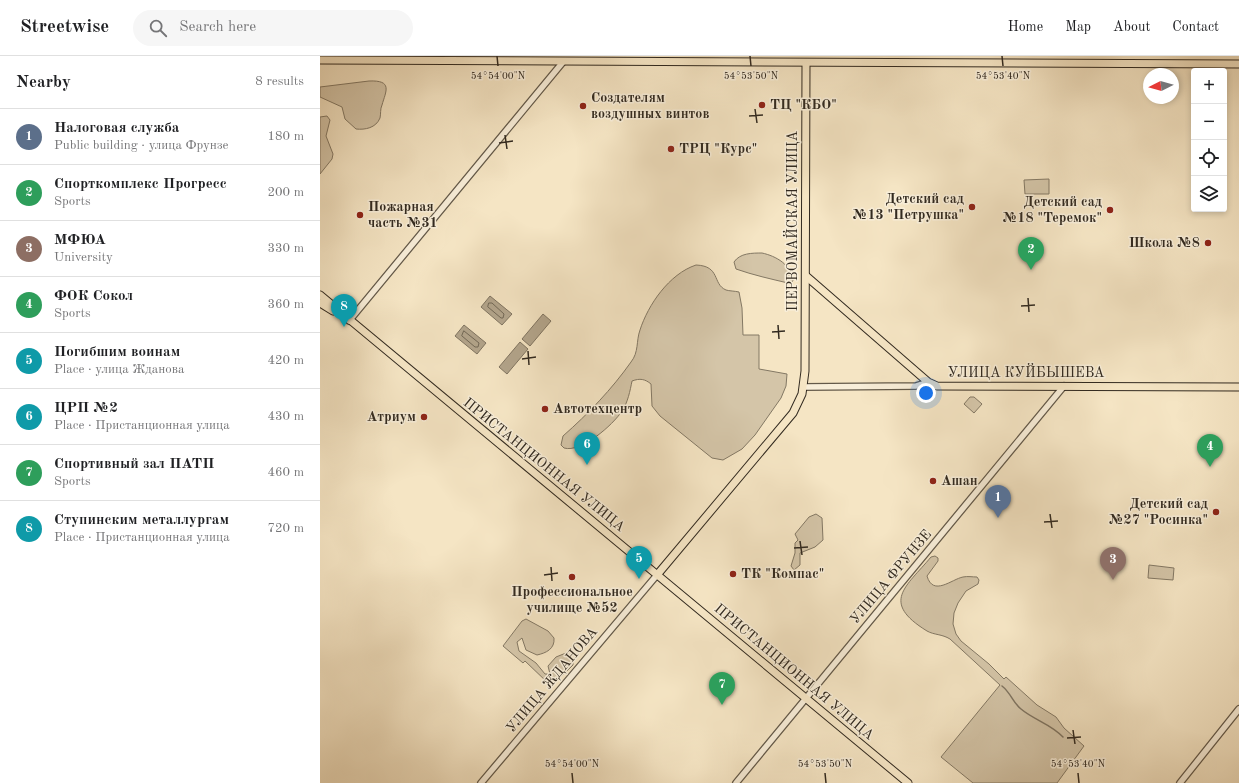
<!DOCTYPE html>
<html lang="en">
<head>
<meta charset="utf-8">
<style>
	:root { --surface:#fff; --page:#f6f6f6; --text:#202124; --muted:#757577; --line:#e0e0e0; --accent:#8f2418 }
	body { margin:0; font-family:"Old Standard TT",serif; background:var(--page); color:var(--text) }
	.controls { position:absolute; right:12px; top:12px; display:grid; overflow:hidden; border-radius:4px; box-shadow:0 2px 6px #0003 }
	.controls button { width:36px; height:36px; display:grid; place-items:center; padding:0; border:0; border-bottom:1px solid var(--line); background:var(--surface); color:var(--text); font:20px sans-serif }
	.compass { position:absolute; left:823px; top:12px; width:36px; height:36px; border-radius:50%; background:var(--surface); box-shadow:0 2px 6px #0003; rotate:264deg }
	.you { position:absolute; left:606px; top:337px; width:14px; height:14px; margin:-10px; border:3px solid #fff; border-radius:50%; background:#1a73e8; box-shadow:0 0 0 6px #1a73e833 }
	.badge { display:grid; place-items:center; width:26px; height:26px; border-radius:50%; background:var(--accent); color:#fff; font-size:13px; font-weight:700 }
	.pin { position:absolute; translate:-50% -33px; filter:drop-shadow(0 1px 2px #0008) }
	.pin::after { content:''; position:absolute; top:21px; width:14px; height:12px; background:inherit; clip-path:polygon(0 0,100% 0,50% 100%) }
	.list { margin:0; padding:0; list-style:none }
	h2 { display:flex; justify-content:space-between; align-items:center; height:52px; margin:0; padding:0 16px; font-size:17px }
	h2 small { font-size:13px; font-weight:400; color:var(--muted) }
	.list li { display:grid; grid-template-columns:26px 1fr auto; gap:12px; align-items:center; box-sizing:border-box; height:56px; padding:0 16px; border-top:1px solid var(--line) }
	.list b { display:block; font-size:15px; white-space:nowrap }
	.list p { margin:0; font-size:13px; white-space:nowrap; color:var(--muted) }
	.list em { font-size:13px; font-style:normal; color:var(--muted) }
	.icon { flex:none; width:22px; height:22px; fill:none; stroke:currentColor; stroke-width:2; stroke-linecap:round; stroke-linejoin:round }
	.map { position:relative; flex:none; width:919px; height:727px; overflow:hidden }
	header { display:flex; align-items:center; gap:24px; box-sizing:border-box; height:56px; padding:0 20px; background:var(--surface); border-bottom:1px solid var(--line) }
	header strong { font-size:19px }
	nav { display:flex; gap:22px; margin-inline-start:auto; font-size:14px }
	.search { width:280px; height:36px; background:var(--page); display:flex; align-items:center; gap:10px; box-sizing:border-box; padding:0 14px; border-radius:22px; color:var(--muted); font-size:15px }
	main { display:flex }
	aside { flex:1; background:var(--surface) }
	.map>svg:first-child { display:block }
</style>
</head>
<body>
<header>
<strong>Streetwise</strong>
<div class="search"><svg class="icon" aria-label="search" viewBox="0 0 24 24"><circle cx="10" cy="10" r="6"/><path d="M15 15l6 6"/></svg>Search here</div>
<nav><a>Home</a><a>Map</a><a>About</a><a>Contact</a></nav>
</header>
<main>
<aside>
<h2>Nearby<small>8 results</small></h2>
<ul class="list">
<li><span class="badge" style="background:#5c6f8a">1</span><div><b>Налоговая служба</b><p>Public building · улица Фрунзе</p></div><em>180 m</em></li>
<li><span class="badge" style="background:#2e9e5b">2</span><div><b>Спорткомплекс Прогресс</b><p>Sports</p></div><em>200 m</em></li>
<li><span class="badge" style="background:#8d6e63">3</span><div><b>МФЮА</b><p>University</p></div><em>330 m</em></li>
<li><span class="badge" style="background:#2e9e5b">4</span><div><b>ФОК Сокол</b><p>Sports</p></div><em>360 m</em></li>
<li><span class="badge" style="background:#0f9aa8">5</span><div><b>Погибшим воинам</b><p>Place · улица Жданова</p></div><em>420 m</em></li>
<li><span class="badge" style="background:#0f9aa8">6</span><div><b>ЦРП №2</b><p>Place · Пристанционная улица</p></div><em>430 m</em></li>
<li><span class="badge" style="background:#2e9e5b">7</span><div><b>Спортивный зал ПАТП</b><p>Sports</p></div><em>460 m</em></li>
<li><span class="badge" style="background:#0f9aa8">8</span><div><b>Ступинским металлургам</b><p>Place · Пристанционная улица</p></div><em>720 m</em></li>
</ul>
</aside>
<div class="map">
<svg width="919" height="727" viewBox="0 0 919 727">
	<rect width="100%" height="100%" fill="#f5e5c4"/>
	<filter id="stains"><feTurbulence type="fractalNoise" baseFrequency=".005" numOctaves="4"/><feColorMatrix values="0 0 0 0 .2 0 0 0 0 .09 0 0 0 0 .02 0 0 0 .5 -.17"/></filter>
	<radialGradient id="worn" r=".72"><stop offset=".6" stop-color="#630" stop-opacity="0"/><stop offset="1" stop-color="#630" stop-opacity=".3"/></radialGradient>
	<g fill="#d4c5a8" stroke="#837864">
		<path d="M49,25C73,24 66,35 62,49C60,53 61,58 60,62C56,72 45,74 36,73L25,63L22,51L0,41V31Z"/>
		<path d="M7,60L10,64L6,80L13,98L12,103L0,118V61Z"/>
		<path d="M729,123V138H705L704,124Z"/>
		<path d="M442,197C456,200 472,209 473,225L468,227C451,223 433,219 416,213L414,206C420,197 432,197 442,197Z"/>
		<path d="M376,209C401,210 392,228 406,234C409,235 415,235 419,236L422,252L423,279H439V313L467,318L466,330L461,342L435,379L422,393L403,404L392,402L340,360L332,350L331,328C325,323 320,322 312,325C310,335 308,346 302,355C293,369 261,397 244,392L241,389L243,380C268,358 292,333 311,306C319,296 316,285 320,274C328,249 349,218 376,209Z"/>
		<path d="M650,341H654L662,348L654,357L644,348Z"/>
		<path d="M496,458L502,462L503,484L495,491L480,497V509L474,514L471,510L475,497V487L478,484L475,478L489,461Z"/>
		<path d="M615,500L618,502V505L607,520C613,541 632,523 643,521C648,520 652,521 657,521L659,524L658,528L646,535L638,547L634,557L633,568L636,578L641,585L669,608L684,623L686,621L717,649L736,661L744,672L764,690L737,727H653L621,701L680,629L630,583C622,578 614,579 607,575C560,546 586,531 611,501Z"/>
		<path d="M829,509L854,512L853,524L828,522Z"/>
		<path d="M206,563L228,575L234,582C235,593 226,597 217,599L206,594L202,582L197,586L199,595L216,607L225,618H230L228,610L236,601L246,597L253,605V609L233,629L228,627L205,605L203,607L183,590L202,565Z"/>
	</g>
	<g fill="#b3a58c" stroke="#7f7461">
		<path d="M170,240L192,258L182,269L161,251Z"/>
		<path d="M223,258L231,265L210,290L202,283Z"/>
		<path d="M144,269L166,287L157,298L135,280Z"/>
		<path d="M200,286L208,293L187,318L179,311Z"/>
	</g>
	<g fill="none" stroke-linecap="round" stroke-linejoin="round">
		<g stroke="#726856" stroke-width="1">
			<path d="M169,247H172L184,258L183,262H181L168,251Z"/>
			<path d="M144,275L159,287L158,291H155L142,280Z"/>
		</g>
		<path stroke="#7f7461" stroke-width="1.5" d="M682,630C691,637 693,647 701,653C714,664 731,668 743,681"/>
		<g stroke="#635949" stroke-width="8">
			<g id="minor">
				<path d="M29,265L243,6"/>
				<path d="M484,331L596,330L608,326"/>
				<path d="M161,727L337,519"/>
				<path d="M416,727L744,330"/>
				<path d="M860,727L919,653"/>
			</g>
		</g>
		<g stroke="#322a20" stroke-width="9">
			<g id="major">
				<path d="M0,4L919,8"/>
				<path d="M486,220L608,326L617,330L919,331"/>
				<path d="M0,239L588,727"/>
				<path d="M0,247L13,255"/>
				<path d="M337,519L473,357L482,338L485,315L486,7"/>
			</g>
		</g>
		<use href="#minor" stroke="#f8eed9" stroke-width="5.5"/>
		<use href="#major" stroke="#f5e5c4" stroke-width="7"/>
	</g>
	<path fill="none" stroke="#322a20" stroke-width="1.5" d="M177,0L178,10M430,0L431,10M682,0L683,10M435,53L437,67M429,60L443,59M185,79L187,93M179,87L193,85M708,242L709,256M701,250L715,249M458,269L459,283M452,276L465,275M208,295L209,309M202,303L216,301M730,458L732,472M724,466L738,465M480,485L482,499M474,492L488,491M231,511L232,525M224,519L238,517M753,674L755,688M747,682L761,681M252,717L253,727M505,717L506,727M758,717L759,727"/>
	<g fill="#8f2418" stroke="#f8eed9" stroke-width="1.5">
		<circle cx="442" cy="49" r="4"/>
		<circle cx="263" cy="50" r="4"/>
		<circle cx="351" cy="93" r="4"/>
		<circle cx="652" cy="151" r="4"/>
		<circle cx="790" cy="154" r="4"/>
		<circle cx="40" cy="159" r="4"/>
		<circle cx="888" cy="187" r="4"/>
		<circle cx="225" cy="353" r="4"/>
		<circle cx="104" cy="361" r="4"/>
		<circle cx="613" cy="425" r="4"/>
		<circle cx="896" cy="456" r="4"/>
		<circle cx="413" cy="518" r="4"/>
		<circle cx="252" cy="521" r="4"/>
	</g>
	<g text-anchor="middle" dominant-baseline="central" stroke-width="3" stroke-linejoin="round" paint-order="stroke">
		<g font-size="14" font-weight="bold" fill="#322a20" stroke="#f8eed9" text-anchor="start">
			<text x="271" y="42">Создателям<tspan x="271" dy="16">воздушных винтов</tspan></text>
			<text x="450" y="49">ТЦ "КБО"</text>
			<text x="359" y="93">ТРЦ "Курс"</text>
			<text x="644" y="143" text-anchor="end">Детский сад<tspan x="644" dy="16">№13 "Петрушка"</tspan></text>
			<text x="782" y="146" text-anchor="end">Детский сад<tspan x="782" dy="16">№18 "Теремок"</tspan></text>
			<text x="48" y="151">Пожарная<tspan x="48" dy="16">часть №31</tspan></text>
			<text x="880" y="187" text-anchor="end">Школа №8</text>
			<text x="233" y="353">Автотехцентр</text>
			<text x="96" y="361" text-anchor="end">Атриум</text>
			<text x="621" y="425">Ашан</text>
			<text x="888" y="448" text-anchor="end">Детский сад<tspan x="888" dy="16">№27 "Росинка"</tspan></text>
			<text x="421" y="518">ТК "Компас"</text>
			<text x="252" y="536" text-anchor="middle">Профессиональное<tspan x="252" dy="16">училище №52</tspan></text>
		</g>
		<g font-size="14" fill="#322a20" stroke="#f8eed9">
			<text transform="translate(473 165) rotate(-90)">ПЕРВОМАЙСКАЯ УЛИЦА</text>
			<text x="706" y="317">УЛИЦА КУЙБЫШЕВА</text>
			<text transform="translate(224 409) rotate(39)">ПРИСТАНЦИОННАЯ УЛИЦА</text>
			<text transform="translate(571 521) rotate(-50)">УЛИЦА ФРУНЗЕ</text>
			<text transform="translate(474 616) rotate(40)">ПРИСТАНЦИОННАЯ УЛИЦА</text>
			<text transform="translate(232 624) rotate(-50)">УЛИЦА ЖДАНОВА</text>
		</g>
	</g>
	<g font-size="10" text-anchor="middle" fill="#322a20" stroke="#f8eed9" stroke-width="3" stroke-linejoin="round" paint-order="stroke">
		<text x="178" y="23">54°54'00"N</text>
		<text x="431" y="23">54°53'50"N</text>
		<text x="683" y="23">54°53'40"N</text>
		<text x="252" y="711">54°54'00"N</text>
		<text x="505" y="711">54°53'50"N</text>
		<text x="758" y="711">54°53'40"N</text>
	</g>
	<rect width="100%" height="100%" filter="url(#stains)"/>
	<rect width="100%" height="100%" fill="url(#worn)"/>
</svg>
<div class="controls">
<button>+</button>
<button>−</button>
<button><svg class="icon" aria-label="locate" viewBox="0 0 24 24"><circle cx="12" cy="12" r="6"/><path d="M12 2v4M12 18v4M2 12h4M18 12h4"/></svg></button>
<button><svg class="icon" aria-label="layers" viewBox="0 0 24 24"><path d="M12 4l9 5-9 5-9-5zM3 14l9 5 9-5"/></svg></button>
</div>
<svg class="compass" viewBox="-18 -18 36 36"><path d="M0-13l5 13h-10z" fill="#e53935"/><path d="M0 13l5-13h-10z" fill="#757577"/></svg>
<div class="you"></div>
<div class="pin badge" style="left:678px;top:462px;background:#5c6f8a">1</div>
<div class="pin badge" style="left:711px;top:214px;background:#2e9e5b">2</div>
<div class="pin badge" style="left:793px;top:524px;background:#8d6e63">3</div>
<div class="pin badge" style="left:890px;top:411px;background:#2e9e5b">4</div>
<div class="pin badge" style="left:319px;top:523px;background:#0f9aa8">5</div>
<div class="pin badge" style="left:267px;top:409px;background:#0f9aa8">6</div>
<div class="pin badge" style="left:402px;top:649px;background:#2e9e5b">7</div>
<div class="pin badge" style="left:24px;top:271px;background:#0f9aa8">8</div>
</div>
</main>
</body>
</html>
